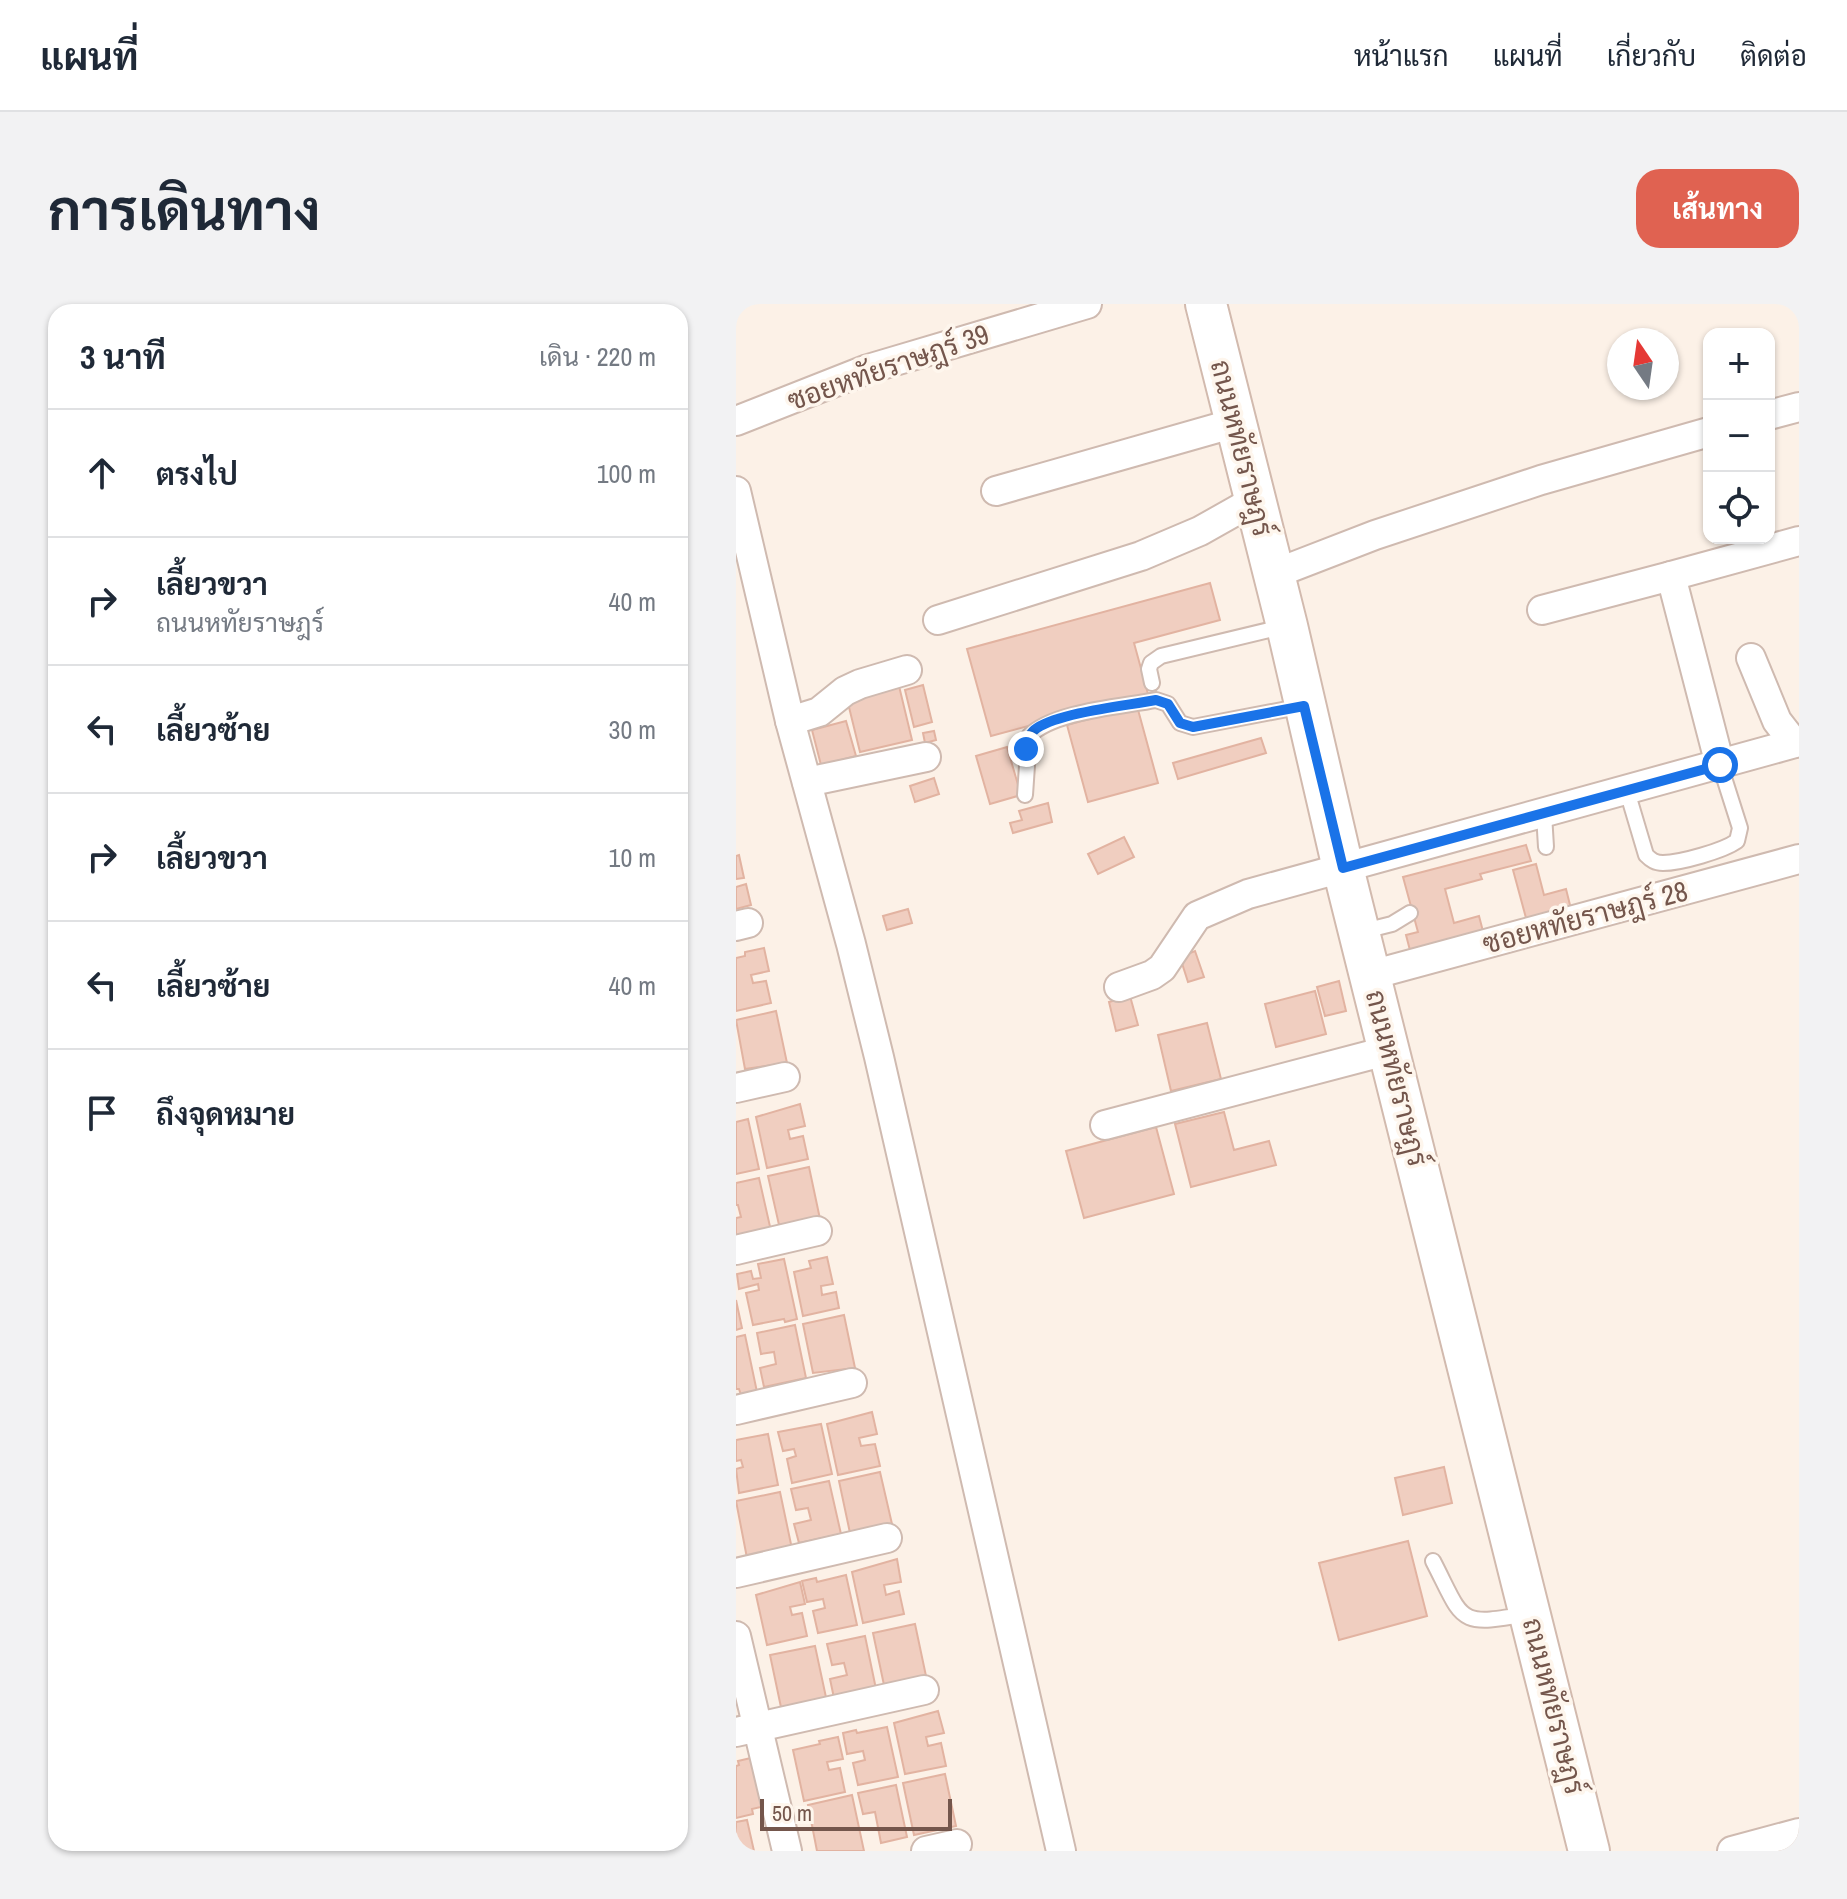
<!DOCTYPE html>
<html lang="th">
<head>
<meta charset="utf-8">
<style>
	:root { --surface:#fff; --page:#f2f2f3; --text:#1f2937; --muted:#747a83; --line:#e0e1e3; --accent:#e06251 }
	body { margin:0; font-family:"Archivo Narrow",Sarabun,sans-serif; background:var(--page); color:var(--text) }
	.controls { position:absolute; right:24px; top:24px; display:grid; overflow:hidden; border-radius:16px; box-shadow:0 2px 6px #0004 }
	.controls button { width:72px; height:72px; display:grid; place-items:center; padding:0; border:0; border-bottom:2px solid var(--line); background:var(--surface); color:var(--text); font:40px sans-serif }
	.compass { position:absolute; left:871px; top:24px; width:72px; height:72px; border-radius:50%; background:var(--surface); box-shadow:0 2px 6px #0004; rotate:347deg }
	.scale { position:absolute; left:24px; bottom:20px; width:192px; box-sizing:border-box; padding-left:8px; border:4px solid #74564c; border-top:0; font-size:22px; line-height:28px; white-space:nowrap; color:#74564c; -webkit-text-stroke:6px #fef6ed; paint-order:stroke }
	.stop { position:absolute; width:24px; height:24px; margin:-18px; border:6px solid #1a73e8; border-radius:50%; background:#fff }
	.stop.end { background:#1a73e8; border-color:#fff; box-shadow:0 2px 8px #0008 }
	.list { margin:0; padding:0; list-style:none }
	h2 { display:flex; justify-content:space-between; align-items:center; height:104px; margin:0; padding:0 32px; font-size:34px }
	h2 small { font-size:26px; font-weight:400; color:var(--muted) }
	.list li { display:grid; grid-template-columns:52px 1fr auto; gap:24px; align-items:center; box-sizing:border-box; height:128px; padding:0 32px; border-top:2px solid var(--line) }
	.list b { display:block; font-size:30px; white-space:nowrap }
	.list p { margin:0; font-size:26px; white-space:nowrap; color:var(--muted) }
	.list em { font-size:26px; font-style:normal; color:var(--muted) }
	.icon { flex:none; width:44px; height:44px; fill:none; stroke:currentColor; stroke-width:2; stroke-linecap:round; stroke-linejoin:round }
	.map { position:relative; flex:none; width:1063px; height:1547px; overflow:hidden; border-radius:24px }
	header { display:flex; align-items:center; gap:48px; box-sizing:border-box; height:112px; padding:0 40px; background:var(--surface); border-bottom:2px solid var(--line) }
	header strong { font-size:38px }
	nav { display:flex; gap:44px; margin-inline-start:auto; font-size:28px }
	.intro { display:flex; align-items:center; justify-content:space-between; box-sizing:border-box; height:192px; padding:0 48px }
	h1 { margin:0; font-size:56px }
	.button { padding:20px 36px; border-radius:24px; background:var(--accent); color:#fff; font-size:28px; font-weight:700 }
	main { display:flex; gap:48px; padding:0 48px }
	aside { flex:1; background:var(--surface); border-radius:24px; box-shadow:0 2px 6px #0004 }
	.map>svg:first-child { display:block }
</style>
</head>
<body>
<header>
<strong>แผนที่</strong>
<nav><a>หน้าแรก</a><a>แผนที่</a><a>เกี่ยวกับ</a><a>ติดต่อ</a></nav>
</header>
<div class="intro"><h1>การเดินทาง</h1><a class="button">เส้นทาง</a></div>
<main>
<aside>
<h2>3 นาที<small>เดิน · 220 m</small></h2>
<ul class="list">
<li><svg class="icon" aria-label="ahead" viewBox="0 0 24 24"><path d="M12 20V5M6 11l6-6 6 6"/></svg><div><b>ตรงไป</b></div><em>100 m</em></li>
<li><svg class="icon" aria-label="right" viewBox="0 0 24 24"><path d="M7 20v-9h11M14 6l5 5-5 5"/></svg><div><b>เลี้ยวขวา</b><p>ถนนหทัยราษฎร์</p></div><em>40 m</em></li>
<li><svg class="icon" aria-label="left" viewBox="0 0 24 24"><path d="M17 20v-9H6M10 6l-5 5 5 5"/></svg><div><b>เลี้ยวซ้าย</b></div><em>30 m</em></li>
<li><svg class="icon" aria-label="right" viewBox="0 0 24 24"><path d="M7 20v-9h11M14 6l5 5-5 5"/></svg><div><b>เลี้ยวขวา</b></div><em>10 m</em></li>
<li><svg class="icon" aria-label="left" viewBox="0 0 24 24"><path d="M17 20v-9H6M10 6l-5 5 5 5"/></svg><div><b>เลี้ยวซ้าย</b></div><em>40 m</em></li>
<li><svg class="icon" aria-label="arrive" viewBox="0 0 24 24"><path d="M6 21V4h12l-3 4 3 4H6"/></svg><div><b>ถึงจุดหมาย</b></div></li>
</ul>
</aside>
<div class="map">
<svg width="1063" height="1547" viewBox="0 0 1063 1547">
	<rect width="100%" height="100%" fill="#fcf1e7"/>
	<g fill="#f0cec0" stroke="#e2b3a1" stroke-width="2">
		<path d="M474,279L484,316L398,339L412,390L255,432L231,345Z"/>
		<path d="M187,381L196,418L178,423L169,386Z"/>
		<path d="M163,382L176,436L124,448L111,395Z"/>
		<path d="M401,402L422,479L352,498L331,421Z"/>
		<path d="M110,417L120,452L85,461L76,426Z"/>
		<path d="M198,427L200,436L189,439L187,429Z"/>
		<path d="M525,434L530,449L442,475L437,459Z"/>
		<path d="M271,443L285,491L254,500L240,452Z"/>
		<path d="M198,474L203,490L179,498L174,482Z"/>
		<path d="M312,499L316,518L277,529L274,519L286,516L283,507Z"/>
		<path d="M388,533L398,553L362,570L352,550Z"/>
		<path d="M790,541L795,557L744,570L746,575L709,585L718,619L743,612L749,635L676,654L670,631L682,628L667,573Z"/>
		<path d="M3,551L8,574L0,575V552Z"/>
		<path d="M800,560L808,591L830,585L837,613L831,615L828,604L815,608L818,618L793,625L777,566Z"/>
		<path d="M10,580L15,601L0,605V583Z"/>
		<path d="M172,605L176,619L151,626L147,612Z"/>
		<path d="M28,644L33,667L15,671L17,679L30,677L35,699L0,707V654L9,652V648Z"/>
		<path d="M459,647L468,673L452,678L444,653Z"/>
		<path d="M603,677L610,707L589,712L581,683Z"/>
		<path d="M579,687L590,730L540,743L529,700Z"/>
		<path d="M394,692L402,721L380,727L373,698Z"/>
		<path d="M40,707L51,759L9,765L0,716Z"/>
		<path d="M471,719L485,775L435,787L422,731Z"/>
		<path d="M64,800L69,822L52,826L54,835L67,832L72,855L31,864L20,813Z"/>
		<path d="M488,808L498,846L533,837L540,861L455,883L439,820Z"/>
		<path d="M12,815L23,865L0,870V818Z"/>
		<path d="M420,823L438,890L348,914L330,847Z"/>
		<path d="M73,863L84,915L43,921L32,872Z"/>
		<path d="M23,874L35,927L0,934V914L5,913L2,901H0V879Z"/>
		<path d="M91,953L97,980L85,982L86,991L100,988L103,1004L67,1012L58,968L75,964L73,957Z"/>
		<path d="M48,955L61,1015L49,1018L48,1015L17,1021L10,989L23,986L22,980L3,985L1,970L15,967L17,975L25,974L22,960Z"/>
		<path d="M0,996L6,1024L0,1026Z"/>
		<path d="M108,1011L119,1064L77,1069L67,1020Z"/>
		<path d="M59,1021L70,1074L28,1083L24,1064L40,1060L38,1048L25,1050L21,1029Z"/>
		<path d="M9,1031L21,1088L5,1091L3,1085H0V1033Z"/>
		<path d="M136,1108L141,1130L123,1134L125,1142L139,1140L144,1162L102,1171L91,1120Z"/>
		<path d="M85,1120L96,1170L56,1179L51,1155L60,1152L58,1145L47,1147L42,1128Z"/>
		<path d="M32,1130L42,1181L3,1189L0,1165L7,1163L5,1156L0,1157V1136Z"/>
		<path d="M708,1163L716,1199L667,1211L659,1174Z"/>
		<path d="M144,1168L156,1220L114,1229L103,1177Z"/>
		<path d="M93,1177L105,1230L63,1239L58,1220L75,1216L72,1204L60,1206L55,1185Z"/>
		<path d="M44,1188L56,1245L11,1254L0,1197Z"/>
		<path d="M672,1237L691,1312L603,1336L583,1259Z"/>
		<path d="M161,1255L165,1278L148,1281L150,1291L163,1287L168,1310L127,1319L116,1268Z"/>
		<path d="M110,1271L121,1321L82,1329L77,1307L89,1304L87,1295L71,1298L66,1277L80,1274L81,1278Z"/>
		<path d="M64,1278L69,1300L54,1303L56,1311L66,1309L71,1332L31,1341L20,1291Z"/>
		<path d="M179,1320L190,1372L148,1381L137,1329Z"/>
		<path d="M129,1332L140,1385L98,1394L94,1375L111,1371L108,1359L96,1361L91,1340Z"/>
		<path d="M79,1342L91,1398L46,1408L34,1351Z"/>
		<path d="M202,1407L208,1429L190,1433L192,1442L205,1439L210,1462L169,1470L158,1419Z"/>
		<path d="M151,1423L162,1473L122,1481L117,1459L129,1456L127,1447L111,1450L107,1429L120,1426L121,1429Z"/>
		<path d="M102,1433L107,1455L91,1458L93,1466L104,1464L109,1488L68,1497L57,1446L84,1440L83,1437Z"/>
		<path d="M19,1453L29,1502L16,1505L17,1510L0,1514V1462L3,1461L2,1457Z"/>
		<path d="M209,1470L220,1522L178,1531L167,1479Z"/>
		<path d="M160,1481L171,1533L145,1539L139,1508L127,1510L122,1489Z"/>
		<path d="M116,1491L128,1547H81L72,1501Z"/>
		<path d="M11,1516L18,1547H0V1518Z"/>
	</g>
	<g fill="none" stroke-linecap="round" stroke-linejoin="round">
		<g stroke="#cfbab0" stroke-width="18">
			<g id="service">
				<path d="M416,379L413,365L415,359L425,352L550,322"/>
				<path d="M891,487L910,551C915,556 919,559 927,559C944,559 987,547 1001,537L1004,524L984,461"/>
				<path d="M289,491L293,432C318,407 384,403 420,396L432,400L444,419L457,423L567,402"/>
				<path d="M808,510L810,543"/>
				<path d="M624,628L656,620L674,609"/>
				<path d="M697,1257C728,1317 720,1323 791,1310"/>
			</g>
		</g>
		<g stroke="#cfbab0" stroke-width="32">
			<g id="minor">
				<path d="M1033,111L1063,103"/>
				<path d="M0,117L132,65L351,0"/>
				<path d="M0,187L54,417L115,640L143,753L325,1547"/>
				<path d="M260,187L499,119"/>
				<path d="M538,270L639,231L805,176L973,128"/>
				<path d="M806,306L935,272"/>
				<path d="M202,316L405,252L464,227L519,196"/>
				<path d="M1015,354L1041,417L1058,439"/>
				<path d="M54,417L83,408L109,387L124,380L171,366"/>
				<path d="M984,461L935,272L1063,237"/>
				<path d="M71,478L190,453"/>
				<path d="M0,622L12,619"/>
				<path d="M635,671L1063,555"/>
				<path d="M383,683L416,671L426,664L461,612L512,590L1063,438"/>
				<path d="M0,784L49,773"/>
				<path d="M369,821L654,746"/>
				<path d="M0,946L81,927"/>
				<path d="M0,1106L116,1079"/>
				<path d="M0,1269L151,1234"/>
				<path d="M0,1332L51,1547"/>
				<path d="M0,1428L188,1386"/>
				<path d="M190,1547L221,1540"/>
				<path d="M996,1547L1063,1529"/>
			</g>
		</g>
		<g stroke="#d2baae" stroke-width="44">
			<path id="secondary" d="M470,0L551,322L607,564L853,1547"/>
		</g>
		<use href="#service" stroke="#fff" stroke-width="14"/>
		<use href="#minor" stroke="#fff" stroke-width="28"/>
		<use href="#secondary" stroke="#fff" stroke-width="40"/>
	</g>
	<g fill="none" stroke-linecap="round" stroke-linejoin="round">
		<path stroke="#1a73e8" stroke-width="10" d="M290,445C292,436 293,429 301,424C327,408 389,402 420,396L432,400L444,419L457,423L568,402L607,564L984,461"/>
	</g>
	<g text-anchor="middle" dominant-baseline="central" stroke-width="7" stroke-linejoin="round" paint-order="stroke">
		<g font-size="28" fill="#74564c" stroke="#fef6ed">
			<text transform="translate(152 63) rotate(-19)">ซอยหทัยราษฎร์ 39</text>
			<text transform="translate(506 144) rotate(76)">ถนนหทัยราษฎร์</text>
			<text transform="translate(849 613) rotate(-15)">ซอยหทัยราษฎร์ 28</text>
			<text transform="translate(661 774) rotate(76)">ถนนหทัยราษฎร์</text>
			<text transform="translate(818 1402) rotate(76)">ถนนหทัยราษฎร์</text>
		</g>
	</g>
</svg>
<div class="controls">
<button>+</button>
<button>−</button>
<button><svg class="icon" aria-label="locate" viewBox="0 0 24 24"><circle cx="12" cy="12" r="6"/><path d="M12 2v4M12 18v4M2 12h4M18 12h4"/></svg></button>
</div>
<svg class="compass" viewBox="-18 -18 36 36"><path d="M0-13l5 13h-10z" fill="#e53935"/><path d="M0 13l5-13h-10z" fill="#747a83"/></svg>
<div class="scale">50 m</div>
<div class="stop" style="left:984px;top:461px"></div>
<div class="stop end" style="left:290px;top:445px"></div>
</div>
</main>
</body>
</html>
